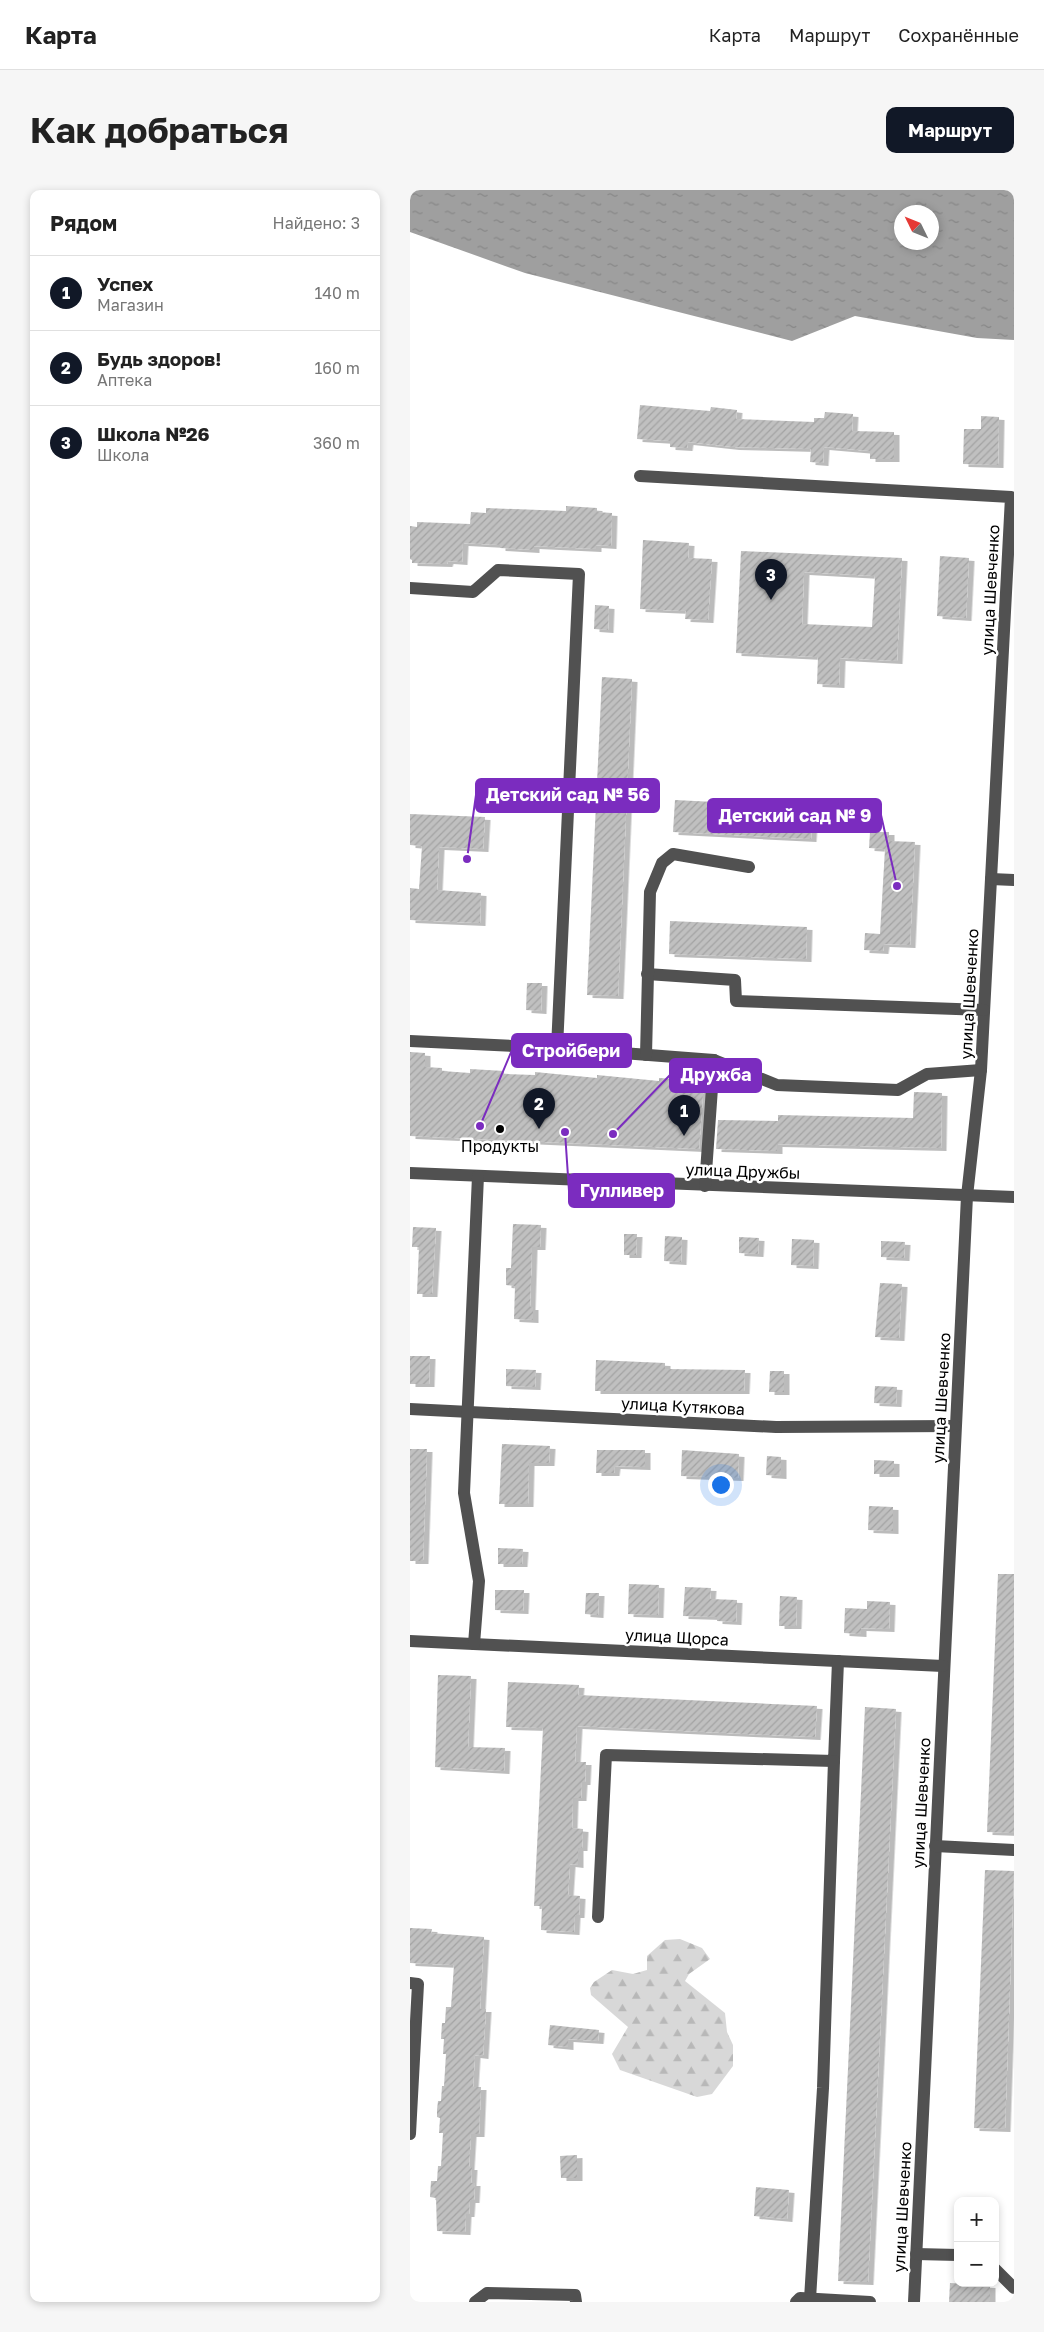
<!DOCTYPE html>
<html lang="ru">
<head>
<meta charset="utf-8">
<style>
	:root { --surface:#fff; --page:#f6f6f6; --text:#222; --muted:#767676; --line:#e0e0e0; --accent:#111827 }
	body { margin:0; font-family:"Golos Text",sans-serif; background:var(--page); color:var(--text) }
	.controls { position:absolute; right:15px; bottom:15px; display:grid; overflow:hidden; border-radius:10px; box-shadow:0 2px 8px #0003 }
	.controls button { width:45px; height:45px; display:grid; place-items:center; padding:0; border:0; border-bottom:1px solid var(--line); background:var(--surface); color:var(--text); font:25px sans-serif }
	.compass { position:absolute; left:484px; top:15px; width:45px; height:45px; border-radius:50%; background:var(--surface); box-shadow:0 2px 8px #0003; rotate:313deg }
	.you { position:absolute; left:310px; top:1294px; width:18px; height:18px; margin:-12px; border:4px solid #fff; border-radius:50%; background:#1a73e8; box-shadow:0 0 0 8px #1a73e833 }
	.badge { display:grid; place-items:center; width:32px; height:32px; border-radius:50%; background:var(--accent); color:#fff; font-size:16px; font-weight:700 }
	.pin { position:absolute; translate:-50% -41px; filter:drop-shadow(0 1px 2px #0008) }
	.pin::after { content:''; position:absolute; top:26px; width:18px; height:15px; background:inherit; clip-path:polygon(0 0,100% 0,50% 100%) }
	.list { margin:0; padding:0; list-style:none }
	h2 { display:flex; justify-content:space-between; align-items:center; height:65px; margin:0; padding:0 20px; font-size:21px }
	h2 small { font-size:16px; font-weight:400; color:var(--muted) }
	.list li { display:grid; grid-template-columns:32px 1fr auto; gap:15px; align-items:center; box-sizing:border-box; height:75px; padding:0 20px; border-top:1px solid var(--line) }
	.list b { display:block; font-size:19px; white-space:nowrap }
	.list p { margin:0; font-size:16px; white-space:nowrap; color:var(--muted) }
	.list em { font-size:16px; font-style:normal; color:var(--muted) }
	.map { position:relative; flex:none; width:604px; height:2112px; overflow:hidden; border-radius:10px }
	header { display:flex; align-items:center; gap:30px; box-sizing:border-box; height:70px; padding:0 25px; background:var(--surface); border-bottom:1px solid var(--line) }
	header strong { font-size:24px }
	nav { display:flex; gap:28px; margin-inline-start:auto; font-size:18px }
	.intro { display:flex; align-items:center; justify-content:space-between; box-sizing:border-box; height:120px; padding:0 30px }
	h1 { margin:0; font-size:35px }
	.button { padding:12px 22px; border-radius:10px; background:var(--accent); color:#fff; font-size:18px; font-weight:700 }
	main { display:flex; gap:30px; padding:0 30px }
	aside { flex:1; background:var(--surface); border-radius:10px; box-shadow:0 2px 8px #0003 }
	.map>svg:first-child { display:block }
</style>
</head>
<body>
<header>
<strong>Карта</strong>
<nav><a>Карта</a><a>Маршрут</a><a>Сохранённые</a></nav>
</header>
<div class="intro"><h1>Как добраться</h1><a class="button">Маршрут</a></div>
<main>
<aside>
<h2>Рядом<small>Найдено: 3</small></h2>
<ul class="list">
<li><span class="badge">1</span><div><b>Успех</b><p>Магазин</p></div><em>140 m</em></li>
<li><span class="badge">2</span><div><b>Будь здоров!</b><p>Аптека</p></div><em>160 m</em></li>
<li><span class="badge">3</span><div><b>Школа №26</b><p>Школа</p></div><em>360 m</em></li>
</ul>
</aside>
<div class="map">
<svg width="604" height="2112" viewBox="0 0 604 2112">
	<defs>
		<pattern id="forest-firs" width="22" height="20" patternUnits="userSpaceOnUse" patternTransform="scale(1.25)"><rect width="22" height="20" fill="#d8d8d8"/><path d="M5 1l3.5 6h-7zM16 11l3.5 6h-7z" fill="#b8b8b8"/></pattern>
		<pattern id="water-ripples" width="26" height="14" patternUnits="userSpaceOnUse" patternTransform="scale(1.25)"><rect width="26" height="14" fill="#9f9f9f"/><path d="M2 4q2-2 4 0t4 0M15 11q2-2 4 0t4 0" fill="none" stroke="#878787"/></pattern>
		<pattern id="building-hatch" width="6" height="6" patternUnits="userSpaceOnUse" patternTransform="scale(1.25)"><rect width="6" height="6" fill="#c0c0c0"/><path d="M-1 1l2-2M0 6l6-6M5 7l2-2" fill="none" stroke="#a3a3a3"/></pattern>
		<filter id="shadow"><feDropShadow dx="5.5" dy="3" stdDeviation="0" flood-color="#0004"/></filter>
	</defs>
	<rect width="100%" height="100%" fill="#fff"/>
	<path fill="url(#forest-firs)" d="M270,1749L292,1758L300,1769L279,1784L275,1791L315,1823L317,1842L323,1855V1876L302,1904L287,1907L210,1880L202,1864L218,1837L181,1805L180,1798L184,1792L202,1780L223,1784L237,1780V1766L255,1750Z"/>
	<path fill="url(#water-ripples)" fill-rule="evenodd" d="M0,0H604V150L567,148L445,126L382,151L115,83L0,42ZM492,22H522V52H492Z"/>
	<g fill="url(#building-hatch)" fill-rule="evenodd" filter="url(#shadow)">
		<path d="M230,215L300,221L301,217L327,220L326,229L404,232V228H414L415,222L443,224L442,241L484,242V269H460V261L414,257L413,273L400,272L401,259L324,257L278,252L277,258L260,257V251L227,249Z"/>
		<path d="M571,226L589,227L588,275L553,274L554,239H571Z"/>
		<path d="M156,316L187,318V322L202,323L201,356L186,355V359L124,356V360L90,358V355L53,353L52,372L38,371L37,374L2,373V370L0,369V336L7,337V332L60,334L61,322L76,323V318L156,321Z"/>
		<path d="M233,350L279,353L278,368L302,369L298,430L275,429L276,421L230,419Z"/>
		<path d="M331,361L492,368L487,471L430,468L429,495L407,494L408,467L326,463ZM394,382L465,386L462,437L392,434Z"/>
		<path d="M530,366L559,368L556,428L527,426Z"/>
		<path d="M185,415L199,416L198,440L184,439Z"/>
		<path d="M192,487L222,489L208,806L177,805Z"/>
		<path d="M265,610L403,617L401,649L263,642Z"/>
		<path d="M0,624L75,627L73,659L29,657L27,700L71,703L70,733L0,730V698L9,699L12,656L0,655Z"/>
		<path d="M460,642H479V651L505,652L500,755L474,754L473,761L454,760L455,743L470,744L475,659L459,658Z"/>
		<path d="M260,731L397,737L396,769L259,764Z"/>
		<path d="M117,793H132L131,821L116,820Z"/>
		<path d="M0,862L15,863V877L32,878V881L60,883V879L94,881V884L125,885V882L187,888V885L249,891V888L266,889V875L295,877L289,959L0,946Z"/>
		<path d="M504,902L532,903L531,958L367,954V961L306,959L308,930L368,931V925L503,928Z"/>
		<path d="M103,1034L131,1035L130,1057H122L120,1117H123V1130L104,1129L105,1096L96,1095V1078H101Z"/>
		<path d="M3,1037L26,1038L22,1104H7L9,1057H2Z"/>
		<path d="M214,1044H227L226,1065H214Z"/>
		<path d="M255,1046L272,1047L271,1072L254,1071Z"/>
		<path d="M329,1047L349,1048L348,1064L329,1063Z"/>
		<path d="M382,1049L404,1050L403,1076L381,1075Z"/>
		<path d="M471,1051L495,1052L494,1068L471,1067Z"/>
		<path d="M470,1093L492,1094L489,1148L465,1147Z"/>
		<path d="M0,1166H20L19,1194H0Z"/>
		<path d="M186,1170L255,1173V1179L335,1180L334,1201H185Z"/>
		<path d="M96,1179L126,1180L125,1197L96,1196Z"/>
		<path d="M360,1181H374V1202H359Z"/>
		<path d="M465,1196L487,1197L486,1214L464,1213Z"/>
		<path d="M92,1254L140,1256L139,1273H119L118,1314H89Z"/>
		<path d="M0,1259H17L13,1371H0Z"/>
		<path d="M187,1260H235V1277L205,1276L204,1283H186Z"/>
		<path d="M272,1260L329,1264L328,1288L271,1286Z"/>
		<path d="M357,1266L371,1267V1286L356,1285Z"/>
		<path d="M464,1270L484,1271V1284H464Z"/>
		<path d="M459,1316L483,1317V1341L458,1340Z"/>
		<path d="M88,1358L113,1359L112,1374H88Z"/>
		<path d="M588,1384H604V1643L577,1642Z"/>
		<path d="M219,1394L249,1395L248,1425L218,1424Z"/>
		<path d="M275,1397L301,1398L300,1409L327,1410L326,1432L307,1431V1427L273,1426Z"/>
		<path d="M85,1400H114L113,1421L85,1420Z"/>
		<path d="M176,1403H189L188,1425L175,1424Z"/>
		<path d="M370,1406L387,1407L386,1436H369Z"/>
		<path d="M457,1411L480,1412L479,1439L451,1438V1444L434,1443L435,1418L457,1419Z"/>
		<path d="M28,1485L61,1486L58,1557L95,1558L94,1581L25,1577Z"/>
		<path d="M98,1492L169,1495L168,1505L407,1516L405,1547L167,1536L165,1572H176L175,1592H172L171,1608H163L162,1638L173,1639L172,1658H168V1675L160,1674L158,1705L170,1706L169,1725H165L164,1742L131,1740L132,1716H124L133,1538L96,1537Z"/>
		<path d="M455,1517L486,1519L458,2092L428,2091Z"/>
		<path d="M575,1680L604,1681L595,1939L564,1938Z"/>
		<path d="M0,1738L22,1739L21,1743L74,1747L70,1819H76L73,1866L65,1865L63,1897H71L69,1944H61L59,1977H62L61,1993H65L64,2010H60L59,2024H56L55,2042L27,2041L26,2008L20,2007L21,1991H27L28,1976H31L33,1943H29L30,1928L27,1927V1920L28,1911H31L32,1896H34L36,1864H33L34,1849H31L32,1833H35L36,1817H41L44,1775L0,1773Z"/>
		<path d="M140,1835L189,1840L188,1851L158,1849V1857L138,1855Z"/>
		<path d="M167,1965V1988H151L150,1966Z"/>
		<path d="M346,1997L379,2000L377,2029L344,2026Z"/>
		<path d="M540,2093L580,2095V2112H539Z"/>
	</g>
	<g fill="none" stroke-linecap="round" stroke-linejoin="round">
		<g stroke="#515151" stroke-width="12">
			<path d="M230,286L601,307L571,880L557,1006L504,2112"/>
			<path d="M0,398L63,402L88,380L169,384L147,858L304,870L367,895L488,900L517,884L571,880"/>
			<path d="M581,689L604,690"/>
			<path d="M237,784L325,790L326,811L574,820"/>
			<path d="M0,851L147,858"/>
			<path d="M236,865L240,702L252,673L263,664L339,677"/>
			<path d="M0,983L604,1007"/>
			<path d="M295,996L304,870"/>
			<path d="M0,1219L366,1237L545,1236"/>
			<path d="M0,1451L533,1476"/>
			<path d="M64,1454L69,1391L54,1303L68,986"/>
			<path d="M525,1656L604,1660"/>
			<path d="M188,1727L196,1565L424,1571L428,1471"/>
			<path d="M0,1793L8,1794L0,1944"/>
			<path d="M506,2064L548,2065"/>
			<path d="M585,2079L604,2098"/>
			<path d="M400,2109L413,1898L424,1571"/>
			<path d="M65,2112L77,2103L165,2105L166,2112"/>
			<path d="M386,2112L390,2108L460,2112"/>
		</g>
	</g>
	<circle fill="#000" stroke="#fff" stroke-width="2" cx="90" cy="939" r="5"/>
	<g text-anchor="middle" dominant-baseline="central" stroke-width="5" stroke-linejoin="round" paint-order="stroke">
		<g font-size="16" fill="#000" stroke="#fff">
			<text transform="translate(580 400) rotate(-87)">улица Шевченко</text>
			<text transform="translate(559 804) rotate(-87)">улица Шевченко</text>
			<text transform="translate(333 981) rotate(2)">улица Дружбы</text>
			<text transform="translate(531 1208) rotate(-87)">улица Шевченко</text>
			<text transform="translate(273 1216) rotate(3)">улица Кутякова</text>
			<text transform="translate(267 1447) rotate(3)">улица Щорса</text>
			<text transform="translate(511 1613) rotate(-87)">улица Шевченко</text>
			<text transform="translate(492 2017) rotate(-87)">улица Шевченко</text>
		</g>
		<g font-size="16" fill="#000" stroke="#fff">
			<text x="90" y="956">Продукты</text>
		</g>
	</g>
	<path fill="none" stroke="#7b2cbf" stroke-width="2" d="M57 669L66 605M487 696L471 625M70 936L102 860M203 944L260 885M155 942L159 1001"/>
	<g fill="#7b2cbf" stroke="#fff" stroke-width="2">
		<circle cx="57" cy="669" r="5"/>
		<circle cx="487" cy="696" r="5"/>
		<circle cx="70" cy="936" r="5"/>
		<circle cx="203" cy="944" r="5"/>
		<circle cx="155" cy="942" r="5"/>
	</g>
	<g fill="#7b2cbf" stroke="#7b2cbf" stroke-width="2">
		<rect x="66" y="589" width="183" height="33" rx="5"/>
		<rect x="298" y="609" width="173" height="33" rx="5"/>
		<rect x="102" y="844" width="119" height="33" rx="5"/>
		<rect x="260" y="869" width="91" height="33" rx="5"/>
		<rect x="159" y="984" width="105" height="33" rx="5"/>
	</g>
	<g font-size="18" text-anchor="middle" font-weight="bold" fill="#fff">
		<text x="158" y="611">Детский сад № 56</text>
		<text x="385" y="632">Детский сад № 9</text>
		<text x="161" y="867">Стройбери</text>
		<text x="306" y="891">Дружба</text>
		<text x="212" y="1007">Гулливер</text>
	</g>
</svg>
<div class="controls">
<button>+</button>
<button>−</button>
</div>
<svg class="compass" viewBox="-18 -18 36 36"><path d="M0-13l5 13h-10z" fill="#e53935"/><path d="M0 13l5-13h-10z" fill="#767676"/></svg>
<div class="you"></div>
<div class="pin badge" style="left:274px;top:946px">1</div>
<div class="pin badge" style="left:129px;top:939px">2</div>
<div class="pin badge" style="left:361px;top:410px">3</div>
</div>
</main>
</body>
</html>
